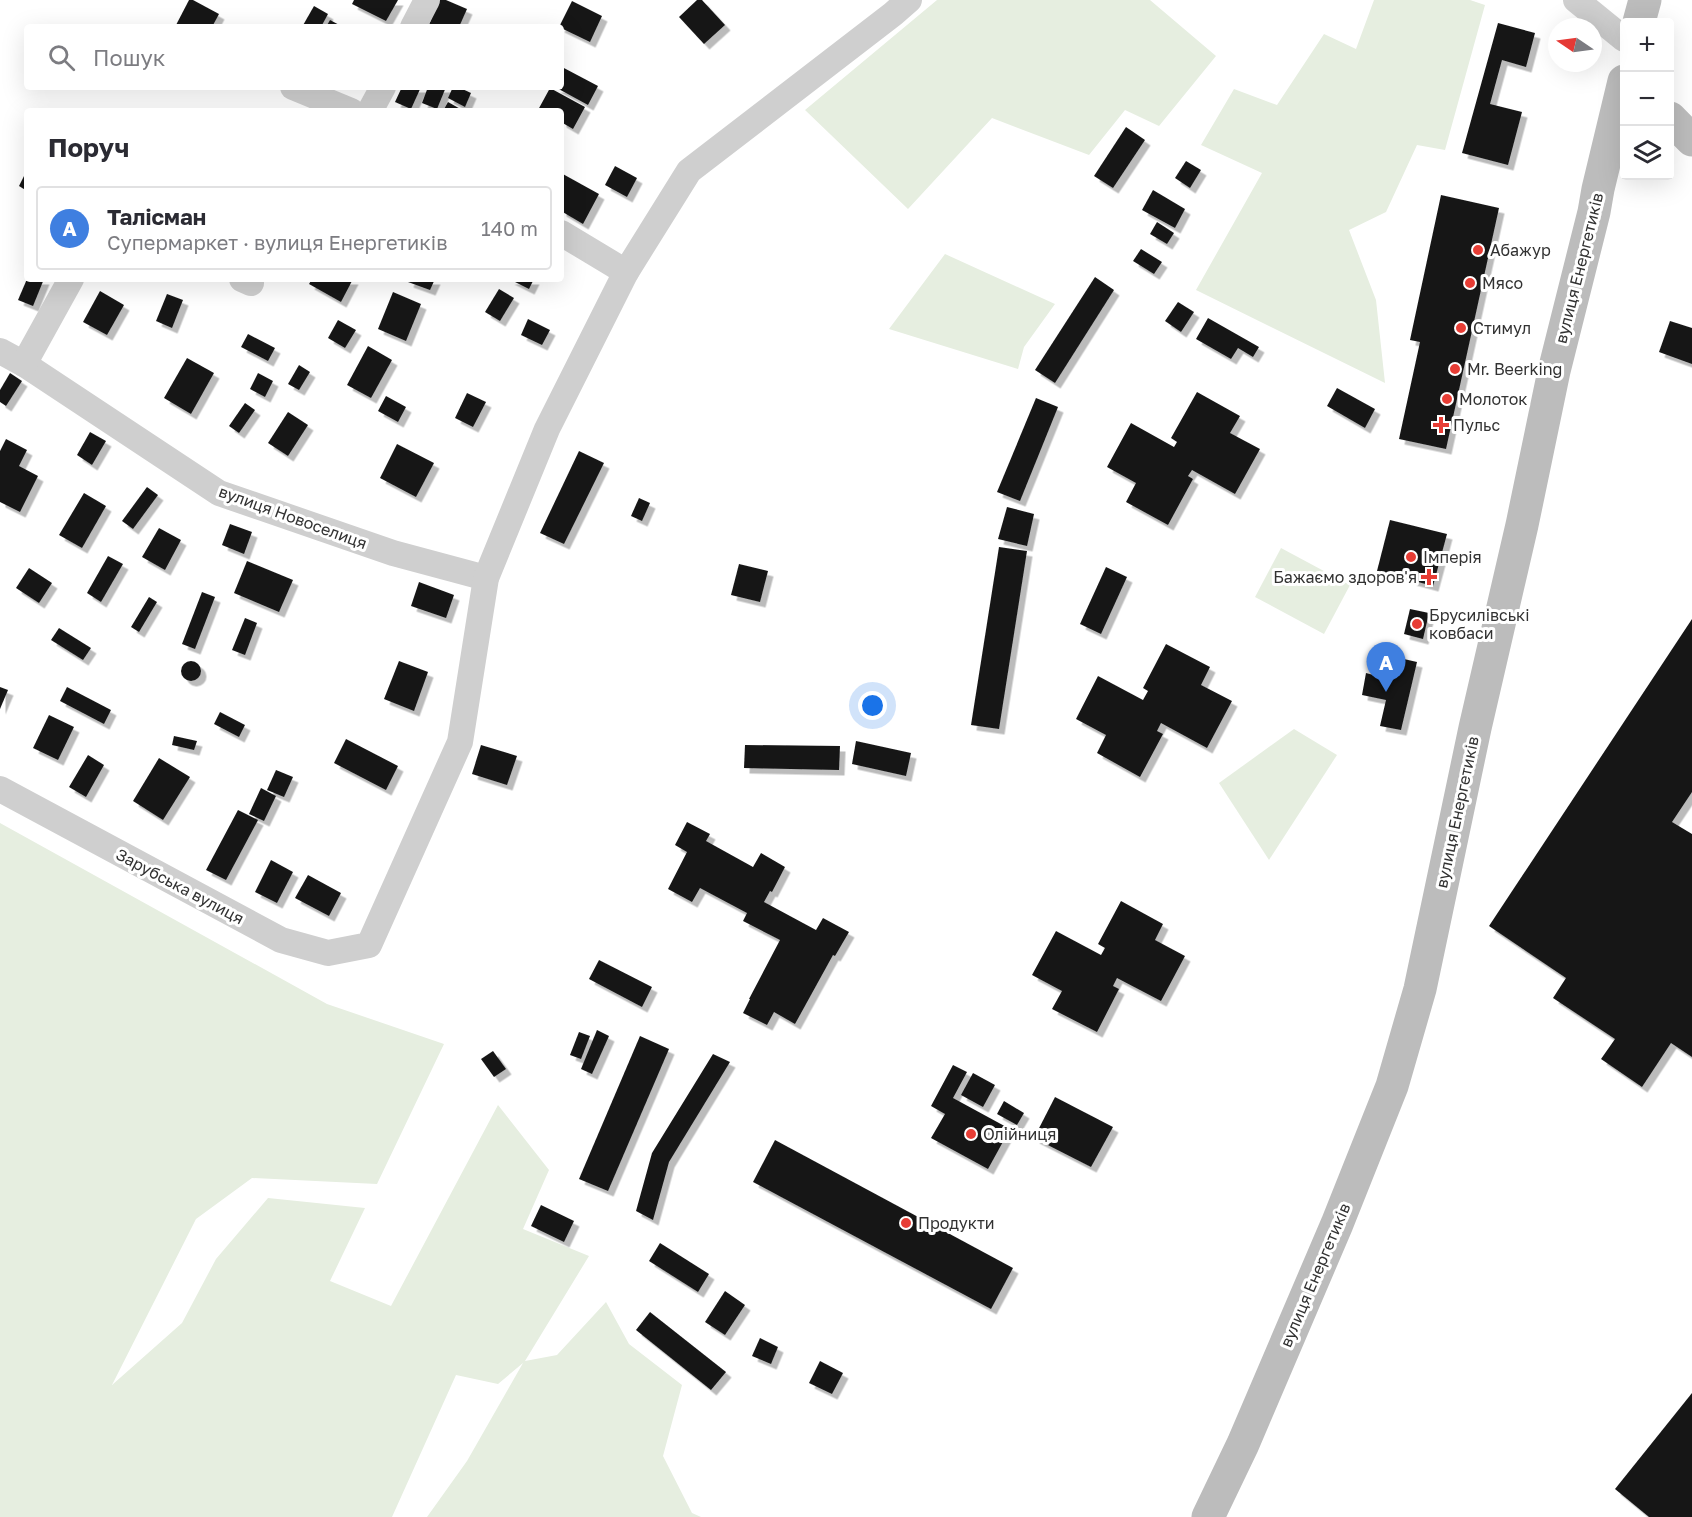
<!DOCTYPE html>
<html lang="uk">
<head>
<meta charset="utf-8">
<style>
	:root { --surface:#fff; --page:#f7f7f7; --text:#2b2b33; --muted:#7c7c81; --line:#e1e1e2; --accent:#e73d35 }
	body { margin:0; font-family:"Golos Text",sans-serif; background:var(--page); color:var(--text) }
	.controls { position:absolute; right:18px; top:18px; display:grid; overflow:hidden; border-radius:6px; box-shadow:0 6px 24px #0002 }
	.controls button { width:54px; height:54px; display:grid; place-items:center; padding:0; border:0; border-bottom:2px solid var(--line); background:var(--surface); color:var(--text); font:30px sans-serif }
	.compass { position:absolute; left:1548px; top:18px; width:54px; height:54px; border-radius:50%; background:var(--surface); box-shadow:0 6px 24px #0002; rotate:283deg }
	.you { position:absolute; left:873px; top:706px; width:21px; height:21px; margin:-15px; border:4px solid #fff; border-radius:50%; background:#1a73e8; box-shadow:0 0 0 9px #1a73e833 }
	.badge { display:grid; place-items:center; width:39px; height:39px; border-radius:50%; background:var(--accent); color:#fff; font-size:20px; font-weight:700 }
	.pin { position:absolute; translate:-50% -50px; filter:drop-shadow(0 2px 3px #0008) }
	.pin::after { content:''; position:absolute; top:32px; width:21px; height:18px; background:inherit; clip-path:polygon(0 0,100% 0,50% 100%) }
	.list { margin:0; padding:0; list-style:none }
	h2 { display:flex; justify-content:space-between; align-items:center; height:78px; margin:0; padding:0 24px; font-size:26px }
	h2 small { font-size:20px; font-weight:400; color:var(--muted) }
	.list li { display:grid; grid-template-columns:39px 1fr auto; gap:18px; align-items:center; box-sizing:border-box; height:84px; margin:0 12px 12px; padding:0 12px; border:2px solid var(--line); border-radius:6px }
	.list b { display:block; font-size:22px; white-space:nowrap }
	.list p { margin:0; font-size:20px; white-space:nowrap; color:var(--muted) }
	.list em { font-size:20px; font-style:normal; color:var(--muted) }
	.icon { flex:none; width:33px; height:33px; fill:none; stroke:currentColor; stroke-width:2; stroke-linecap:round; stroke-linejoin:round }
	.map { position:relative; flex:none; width:1692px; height:1517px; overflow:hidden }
	.search { position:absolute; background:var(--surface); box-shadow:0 6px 24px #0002; left:24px; top:24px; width:540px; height:66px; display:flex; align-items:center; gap:15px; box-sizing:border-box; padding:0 21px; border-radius:6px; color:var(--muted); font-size:22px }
	.panel { position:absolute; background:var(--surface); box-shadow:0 6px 24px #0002; left:24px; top:108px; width:540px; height:174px; border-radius:6px }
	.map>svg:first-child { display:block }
</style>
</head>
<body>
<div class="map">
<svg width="1692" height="1517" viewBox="0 0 1692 1517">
	<defs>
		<filter id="shadow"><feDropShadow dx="5.5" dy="5.5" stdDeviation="0" flood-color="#0004"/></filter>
	</defs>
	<rect width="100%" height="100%" fill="#fff"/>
	<g fill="#e6eee0">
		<path d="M937,0H1150L1216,56L1159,126L1125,110L1089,155L992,118L908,209L805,110Z"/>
		<path d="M1374,0H1470L1485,5L1445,150L1417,145L1386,212L1349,230L1376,300L1385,383L1196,290L1262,173L1201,145L1234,89L1277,105L1324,34L1356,49Z"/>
		<path d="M945,254L1055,304L1024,347L1018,369L889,329Z"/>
		<path d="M1281,548L1350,585L1324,634L1255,597Z"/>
		<path d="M1294,729L1337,755L1269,860L1219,783Z"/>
		<path d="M0,823L327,1004L444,1044L377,1184L252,1178L196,1219L112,1385L182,1323L216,1259L268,1198L365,1208L330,1281L391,1306L498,1105L549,1170L523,1229L589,1256L525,1361L557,1355L606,1302L629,1344L682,1385L663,1456L692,1513L701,1517H427L467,1461L523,1363L498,1384L456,1375L392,1517H0Z"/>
	</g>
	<g fill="#191919" filter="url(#shadow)">
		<path d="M189,0H193L219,14L212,27H175Z"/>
		<path d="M354,0H398L386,21L352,4Z"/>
		<path d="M439,0H446L467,9L459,27H428Z"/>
		<path d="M697,0H702L725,25L704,44L679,17Z"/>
		<path d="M572,1L602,16L590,42L559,27Z"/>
		<path d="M314,6L328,14L321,27H302Z"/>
		<path d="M330,20L343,27H326Z"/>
		<path d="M1498,23L1535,33L1526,67L1502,60L1490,104L1522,112L1508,165L1462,153Z"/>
		<path d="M562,67L598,86L588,105L555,87H561Z"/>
		<path d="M402,87H421L411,109L395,102Z"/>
		<path d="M428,87H446L437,109L422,103Z"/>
		<path d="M453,87H458L471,93L465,107L448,98Z"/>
		<path d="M550,88L585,107L573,129L561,122V111H540L538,110Z"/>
		<path d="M448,102L464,111H443Z"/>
		<path d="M1126,127L1145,140L1113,188L1094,176Z"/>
		<path d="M1186,161L1201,170L1190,188L1175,178Z"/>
		<path d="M615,166L637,178L627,197L605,185Z"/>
		<path d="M27,170V191L19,186Z"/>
		<path d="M561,173L599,194L583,224L561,211Z"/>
		<path d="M1153,190L1185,209L1175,228L1142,210Z"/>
		<path d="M1441,195L1499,208L1446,449L1399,439L1420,342L1410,340Z"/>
		<path d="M1157,222L1174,233L1167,244L1150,234Z"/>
		<path d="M1141,249L1162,262L1154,274L1133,261Z"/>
		<path d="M1095,277L1114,290L1055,383L1035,370Z"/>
		<path d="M27,279H44L33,306L18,300Z"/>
		<path d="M312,279H353L341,302L309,284Z"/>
		<path d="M409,279H435L430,290L408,282Z"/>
		<path d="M509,279H534L529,289Z"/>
		<path d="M499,289L514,298L500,321L485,312Z"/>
		<path d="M100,291L124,305L107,335L83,322Z"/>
		<path d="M393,292L421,304L406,341L378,329Z"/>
		<path d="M167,294L183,300L172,328L156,321Z"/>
		<path d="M1178,302L1194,312L1181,332L1165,321Z"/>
		<path d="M1208,318L1259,347L1253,357L1238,348L1231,359L1196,339Z"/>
		<path d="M528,319L550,330L542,345L521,335Z"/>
		<path d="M338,320L356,330L345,348L328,338Z"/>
		<path d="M1670,321L1692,328V364L1659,352Z"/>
		<path d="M248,334L275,348L268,361L241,347Z"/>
		<path d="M368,346L392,360L371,398L347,385Z"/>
		<path d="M187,358L214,373L191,414L164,398Z"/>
		<path d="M299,365L310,372L299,390L288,384Z"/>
		<path d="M10,373L22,381L6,406L0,402V390Z"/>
		<path d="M258,373L273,381L265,397L250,389Z"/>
		<path d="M1337,388L1375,409L1365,428L1327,406Z"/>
		<path d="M1197,392L1240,416L1230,433L1260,449L1235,494L1192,470L1188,476L1193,479L1168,525L1126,502L1136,483L1107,467L1131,423L1174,447L1177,442L1171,438Z"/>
		<path d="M467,393L486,402L473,427L455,418Z"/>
		<path d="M386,396L406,407L398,422L378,411Z"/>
		<path d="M1036,398L1058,407L1020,501L997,492Z"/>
		<path d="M245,403L255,410L239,433L229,426Z"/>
		<path d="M288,412L308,425L288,456L268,443Z"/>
		<path d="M90,432L106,441L92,465L77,455Z"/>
		<path d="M6,439L27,450L19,466L38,476L20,512L0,502V451Z"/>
		<path d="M397,444L434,463L416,497L380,478Z"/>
		<path d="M579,451L604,463L564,544L540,533Z"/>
		<path d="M147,487L158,495L133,529L122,521Z"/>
		<path d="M84,493L106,506L82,548L59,535Z"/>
		<path d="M639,498L650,503L642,521L631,516Z"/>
		<path d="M1007,507L1034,514L1027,546L998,539Z"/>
		<path d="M1390,520L1447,534L1433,586L1377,571Z"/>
		<path d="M230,524L252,532L244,554L222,545Z"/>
		<path d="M159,528L181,540L165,570L142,557Z"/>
		<path d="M999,547L1027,551L999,729L971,725Z"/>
		<path d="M108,556L123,564L101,602L87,593Z"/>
		<path d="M247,561L293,580L279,612L234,593Z"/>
		<path d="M739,564L768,571L760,602L731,595Z"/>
		<path d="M1106,567L1127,577L1101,634L1080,624Z"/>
		<path d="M29,568L52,583L39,603L16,588Z"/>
		<path d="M419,582L454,595L446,618L411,606Z"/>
		<path d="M202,592L215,597L195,649L182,644Z"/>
		<path d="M149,597L157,602L139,632L131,627Z"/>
		<path d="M1410,609L1429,613L1423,639L1404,634Z"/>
		<path d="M245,618L257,623L245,655L232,650Z"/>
		<path d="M1692,619V792L1672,822L1692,834V1057L1671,1043L1642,1087L1601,1059L1615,1039L1553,998L1566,978L1489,926Z"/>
		<path d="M59,628L91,648L83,660L51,640Z"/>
		<path d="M1166,644L1210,667L1201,685L1232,701L1207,748L1161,723L1157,731L1163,734L1140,777L1097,753L1106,735L1076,719L1098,676L1143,700L1148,691L1143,688Z"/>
		<path d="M1382,654L1417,662L1401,730L1380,726L1386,700L1362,695L1366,673L1377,676Z"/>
		<path d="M399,661L428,672L414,711L384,699Z"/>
		<circle cx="191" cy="671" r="10"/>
		<path d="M0,687L8,690L0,709Z"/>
		<path d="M67,687L111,710L104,724L60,701Z"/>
		<path d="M220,712L245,725L239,737L214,724Z"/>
		<path d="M49,715L74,727L58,760L33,748Z"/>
		<path d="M174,736L197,741L194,750L172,745Z"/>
		<path d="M346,739L398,766L386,790L334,763Z"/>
		<path d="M856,741L911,753L906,776L852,764Z"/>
		<path d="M481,745L517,756L507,785L472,774Z"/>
		<path d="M745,745L840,746L839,770L744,768Z"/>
		<path d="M88,755L104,765L86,797L69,787Z"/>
		<path d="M159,758L190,777L163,820L133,801Z"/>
		<path d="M276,770L293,777L284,797L267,790Z"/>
		<path d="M261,788L276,796L264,821L249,814Z"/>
		<path d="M238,810L258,820L226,880L206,870Z"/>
		<path d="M687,822L710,834L706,841L753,867L761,853L785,867L772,892L770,891L764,902L816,930L823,918L849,932L835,956L833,955L795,1024L774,1012L767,1025L743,1013L750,999H749L780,940L743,921L747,913L700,888L692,902L668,889L687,852L675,845Z"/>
		<path d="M271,860L293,872L277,903L255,892Z"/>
		<path d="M308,875L341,893L329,916L295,898Z"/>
		<path d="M1121,901L1163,924L1155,940L1185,956L1161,1001L1117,978L1113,986L1119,989L1097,1032L1052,1009L1062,991L1032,975L1056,931L1101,955L1105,948L1098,944Z"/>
		<path d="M599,960L652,987L642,1007L589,979Z"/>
		<path d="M597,1030L609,1036L592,1074L581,1069Z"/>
		<path d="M579,1032L590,1036L581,1059L570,1055Z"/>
		<path d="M640,1036L669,1049L608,1191L579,1179Z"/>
		<path d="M493,1051L506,1069L494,1077L481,1059Z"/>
		<path d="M713,1054L730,1062L669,1162L653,1220L636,1211L652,1153Z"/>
		<path d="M953,1065L967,1072L953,1098L1010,1129L988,1169L931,1138L945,1114L931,1106Z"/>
		<path d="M973,1073L995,1085L983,1107L961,1095Z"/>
		<path d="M1055,1097L1113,1127L1091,1167L1034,1138Z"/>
		<path d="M1004,1101L1024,1113L1017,1125L997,1114Z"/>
		<path d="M775,1140L1013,1268L991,1309L753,1182Z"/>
		<path d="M541,1205L574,1221L564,1242L531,1226Z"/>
		<path d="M660,1243L709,1274L698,1292L649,1261Z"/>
		<path d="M725,1291L745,1305L725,1335L705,1322Z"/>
		<path d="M650,1312L726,1372L711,1390L636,1330Z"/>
		<path d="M760,1338L778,1347L771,1364L752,1356Z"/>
		<path d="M820,1361L843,1373L832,1394L809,1383Z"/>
		<path d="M1692,1393V1517H1649L1615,1489Z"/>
	</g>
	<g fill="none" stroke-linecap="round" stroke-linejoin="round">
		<g stroke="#cfcfcf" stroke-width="26">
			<path d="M1576,0L1624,39"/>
			<path d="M413,27L427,0"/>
			<path d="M293,87L351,111"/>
			<path d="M370,111L383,87"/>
			<path d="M561,233L626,272"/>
			<path d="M242,279L251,283"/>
			<path d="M0,351L24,364L219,493L393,553L486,578"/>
			<path d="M24,364L71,279"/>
			<path d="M0,789L281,940L328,953L369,945L460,742L486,578L547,429L626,272L689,171L893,14L909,0"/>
		</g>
		<g stroke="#bcbcbc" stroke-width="33">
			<path d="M1639,22L1645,0"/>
			<path d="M1670,118L1692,140"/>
			<path d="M1208,1517L1243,1444L1337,1224L1392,1086L1420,989L1475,728L1522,525L1554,371L1594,212L1598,189L1624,81"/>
		</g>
	</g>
	<g fill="#e73d35" stroke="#fff" stroke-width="2">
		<circle cx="1478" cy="250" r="6"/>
		<circle cx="1470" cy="283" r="6"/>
		<circle cx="1461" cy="328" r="6"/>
		<circle cx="1455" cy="369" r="6"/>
		<circle cx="1447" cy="399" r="6"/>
		<path d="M1438 416h6v6h6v6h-6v6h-6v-6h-6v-6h6z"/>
		<circle cx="1411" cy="557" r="6"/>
		<path d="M1426 568h6v6h6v6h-6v6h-6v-6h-6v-6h6z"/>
		<circle cx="1417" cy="624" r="6"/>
		<circle cx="971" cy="1134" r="6"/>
		<circle cx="906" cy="1223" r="6"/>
	</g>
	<g text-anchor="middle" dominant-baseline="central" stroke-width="6" stroke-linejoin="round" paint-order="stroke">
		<g font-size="16" fill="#323232" stroke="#fff" text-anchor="start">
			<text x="1490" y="250">Абажур</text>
			<text x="1482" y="283">Мясо</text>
			<text x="1473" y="328">Стимул</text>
			<text x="1467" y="369">Mr. Beerking</text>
			<text x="1459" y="399">Молоток</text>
			<text x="1453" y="425">Пульс</text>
			<text x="1423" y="557">Імперія</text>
			<text x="1417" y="577" text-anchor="end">Бажаємо здоров'я</text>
			<text x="1429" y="615">Брусилівські<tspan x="1429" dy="18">ковбаси</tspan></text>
			<text x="983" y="1134">Олійниця</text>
			<text x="918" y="1223">Продукти</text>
		</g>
		<g font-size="16" fill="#323232" stroke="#fff">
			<text transform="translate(1579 268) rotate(-76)">вулиця Енергетиків</text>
			<text transform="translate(293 517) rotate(20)">вулиця Новоселиця</text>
			<text transform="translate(1457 812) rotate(-78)">вулиця Енергетиків</text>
			<text transform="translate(180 886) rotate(28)">Зарубська вулиця</text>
			<text transform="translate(1315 1275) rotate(-67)">вулиця Енергетиків</text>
		</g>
	</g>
</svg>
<div class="controls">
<button>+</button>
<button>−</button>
<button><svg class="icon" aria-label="layers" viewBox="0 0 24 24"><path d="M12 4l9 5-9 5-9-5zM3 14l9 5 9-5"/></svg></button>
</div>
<svg class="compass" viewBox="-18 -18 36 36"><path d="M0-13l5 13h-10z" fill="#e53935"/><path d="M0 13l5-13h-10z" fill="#7c7c81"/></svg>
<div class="you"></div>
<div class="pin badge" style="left:1386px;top:692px;background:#3f7fe0">A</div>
<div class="search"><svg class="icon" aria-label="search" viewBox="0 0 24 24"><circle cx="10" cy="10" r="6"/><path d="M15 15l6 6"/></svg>Пошук</div>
<section class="panel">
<h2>Поруч<small></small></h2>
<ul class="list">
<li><span class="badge" style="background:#3f7fe0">A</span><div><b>Талісман</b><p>Супермаркет · вулиця Енергетиків</p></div><em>140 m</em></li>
</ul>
</section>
</div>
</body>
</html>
